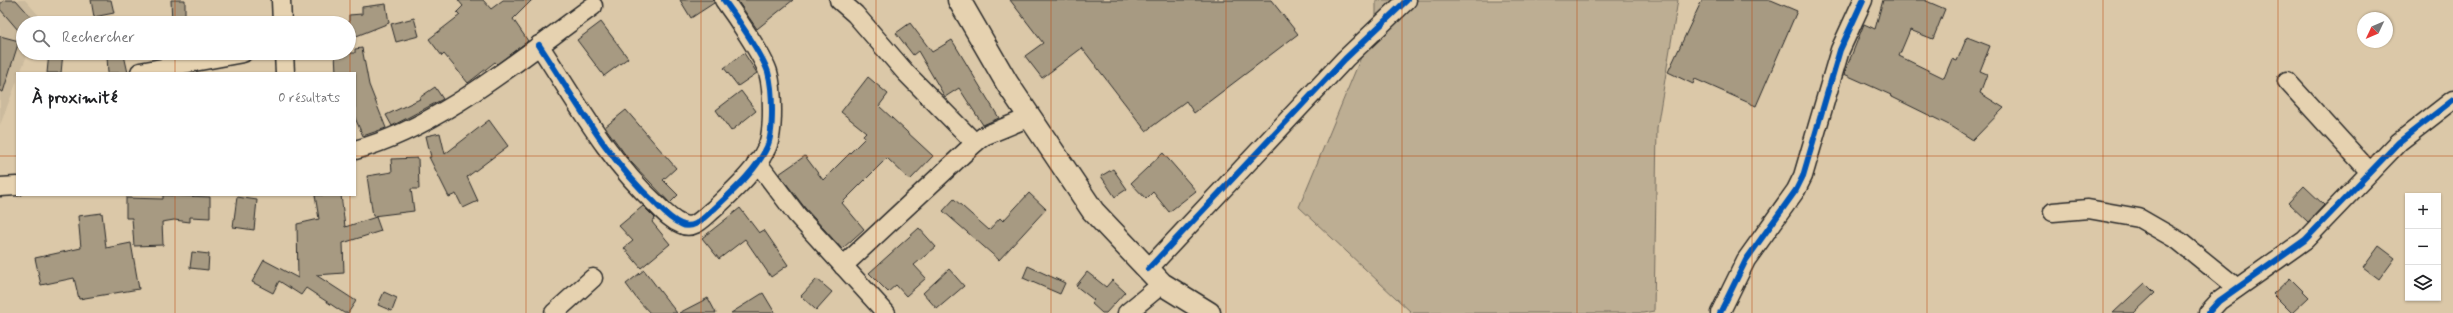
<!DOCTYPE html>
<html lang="fr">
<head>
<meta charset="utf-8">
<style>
	:root { --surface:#fff; --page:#f6f6f6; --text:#202124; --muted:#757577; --line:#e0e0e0 }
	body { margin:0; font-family:Mynerve,sans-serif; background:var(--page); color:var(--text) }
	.controls { position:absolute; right:12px; bottom:12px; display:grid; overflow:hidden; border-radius:0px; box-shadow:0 1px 3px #0004 }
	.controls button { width:36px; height:36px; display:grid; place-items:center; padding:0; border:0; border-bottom:1px solid var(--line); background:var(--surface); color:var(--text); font:20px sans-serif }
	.compass { position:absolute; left:2357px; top:12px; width:36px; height:36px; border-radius:50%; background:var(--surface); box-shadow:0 1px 3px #0004; rotate:226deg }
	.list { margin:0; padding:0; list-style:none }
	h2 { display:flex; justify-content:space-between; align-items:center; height:52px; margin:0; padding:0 16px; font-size:17px }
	h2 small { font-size:13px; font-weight:400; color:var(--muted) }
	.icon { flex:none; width:22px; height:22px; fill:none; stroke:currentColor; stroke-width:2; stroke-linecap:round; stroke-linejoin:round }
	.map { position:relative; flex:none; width:2453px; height:313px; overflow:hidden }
	.search { position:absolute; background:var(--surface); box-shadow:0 1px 3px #0004; left:16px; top:16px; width:340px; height:44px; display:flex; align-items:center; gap:10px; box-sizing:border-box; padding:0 14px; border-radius:22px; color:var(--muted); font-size:15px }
	.panel { position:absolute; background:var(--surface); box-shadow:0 1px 3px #0004; left:16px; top:72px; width:340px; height:124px; border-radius:0px }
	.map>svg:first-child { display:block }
</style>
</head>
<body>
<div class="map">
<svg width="2453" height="313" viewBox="0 0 2453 313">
	<rect width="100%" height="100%" fill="#dbc8a8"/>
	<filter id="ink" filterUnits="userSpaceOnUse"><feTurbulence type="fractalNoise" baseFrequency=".025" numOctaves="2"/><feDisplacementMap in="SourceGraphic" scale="8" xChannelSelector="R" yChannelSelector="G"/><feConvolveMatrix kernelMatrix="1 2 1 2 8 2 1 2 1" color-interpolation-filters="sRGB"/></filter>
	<g filter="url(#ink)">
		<path fill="#cbba9d" d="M0,0H25L42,19L40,23H23V53H28L20,73H17V81L0,125Z"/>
		<path fill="#bdae93" stroke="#746c5f" d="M1376,0H1678L1657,128L1654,311L1643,313H1412L1299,207L1376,21Z"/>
		<g fill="#a79a82" stroke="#2b2b2b">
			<path d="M5,0H16L32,18L23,23L18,30L0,9V4Z"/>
			<path d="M91,0H111L114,13L94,17Z"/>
			<path d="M171,0H185V23H172Z"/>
			<path d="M458,0H483L491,9L503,0H532L513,19L528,41L497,64L495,62L468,83L444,54L442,56L429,39L460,15L457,12L463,6Z"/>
			<path d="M680,0H714V3L691,18Z"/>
			<path d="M737,0H793L757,29Z"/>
			<path d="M1010,0H1271L1298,34L1194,113L1186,101L1146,131L1082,48L1042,78L1025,56L1043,43Z"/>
			<path d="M1702,0H1771L1797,11L1756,106L1695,79L1693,84L1668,72Z"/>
			<path d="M1883,0H1924L1945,9L1933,39L1910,30L1899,56L1944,78L1952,59L1957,61L1967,37L1990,46L1980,71L1987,74L1980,93L2004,108L1973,140L1951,126L1890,96L1891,95L1844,74L1864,24L1875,29Z"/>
			<path d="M386,4L389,23L349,39V15L362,14V7Z"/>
			<path d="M414,18L419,36L396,42L391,24Z"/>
			<path d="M601,22L628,58L604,76L577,40Z"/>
			<path d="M910,23L932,52L952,40L999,118L983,125L959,88L945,97L918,51L913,55L896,33Z"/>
			<path d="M0,36L19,41L3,92L0,91Z"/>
			<path d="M362,48L369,85L386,128L363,136L355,118V73H336L335,53H355V49Z"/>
			<path d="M49,53H63L61,73H47Z"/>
			<path d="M744,53L757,73L738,86L724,68Z"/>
			<path d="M124,55L128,73H108L107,56Z"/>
			<path d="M868,77L888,94L879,106L933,156L910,180L887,158L842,203L864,229L842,249L805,208L779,174L805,156L823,180L865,138L863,135L866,132L841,112Z"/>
			<path d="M435,87L443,99L392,126L386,115L420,99L419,98Z"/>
			<path d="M741,91L756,111L731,131L716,110Z"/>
			<path d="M626,110L676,168L663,180L678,195L670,203L630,161L605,127Z"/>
			<path d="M489,120L508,146L467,177L478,201L463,208L456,194L449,197L429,157H431L426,136L440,133L445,154Z"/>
			<path d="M1163,153L1196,191L1169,212L1153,192L1146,199L1131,183Z"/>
			<path d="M418,158L419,189H411L414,211L373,216L367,176L392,172L391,159Z"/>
			<path d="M1113,169L1127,189L1115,197L1101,176Z"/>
			<path d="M2304,186L2324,205L2308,222L2288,203Z"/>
			<path d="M1029,193L1046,209L999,260L943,211L954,199L989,230L1000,218L1003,221Z"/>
			<path d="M163,195L210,197V218L190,217V222L174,220L162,222L163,245L134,246L132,218H126V198L163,199Z"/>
			<path d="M315,195H341L345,227L376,217L381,231L343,243L344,273L316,275L356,301L348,313H344L306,288L301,295L279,281L273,293L252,282L264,260L298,278L297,224L319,219Z"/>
			<path d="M237,197L257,200L254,230L233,227Z"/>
			<path d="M643,206L655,218L652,222L670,244L641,268L624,248L633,241L619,226Z"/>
			<path d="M740,208L759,233L764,230L788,265L771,277L745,239L719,259L702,238Z"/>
			<path d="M102,213L106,248L131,243L139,289L79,299L74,278L41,285L35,258L81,248L78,216Z"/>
			<path d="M919,228L936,247L914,265L926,278L906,296L896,285L888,292L869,273Z"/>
			<path d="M2379,246L2395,258L2379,280L2363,268Z"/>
			<path d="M192,252L209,254L208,270L190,268Z"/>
			<path d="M1028,266L1065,283L1060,294L1023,278Z"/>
			<path d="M949,269L964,286L937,309L923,293Z"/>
			<path d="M644,270L663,295L677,313H650L637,299L626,284Z"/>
			<path d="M1087,272L1106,287L1112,280L1125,292L1106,313H1102L1091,303L1094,300L1076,286Z"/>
			<path d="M2290,278L2309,297L2292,313L2273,294Z"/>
			<path d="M817,279L832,292L816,310L801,296Z"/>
			<path d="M2145,283L2155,293L2134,313H2113Z"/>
			<path d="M384,292L397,298L392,311L378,305Z"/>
			<path d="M763,293L775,313H731Z"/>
			<path d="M708,298L716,313H679Z"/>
		</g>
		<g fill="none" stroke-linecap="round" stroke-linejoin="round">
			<g stroke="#2b2b2b" stroke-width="21">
				<g id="street">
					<path d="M281,0L282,23"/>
					<path d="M839,0L855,14L906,73L975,143"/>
					<path d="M539,45C575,99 607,159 655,203C663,211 671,220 681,224C694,231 705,216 714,209C733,191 756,171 767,147C774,132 773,89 768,72C763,56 735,15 724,0"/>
					<path d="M284,53L285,73"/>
					<path d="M140,72L243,53"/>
					<path d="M2287,81L2370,172"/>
					<path d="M355,150C440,127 522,57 593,6"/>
					<path d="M757,162L797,215L886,313"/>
					<path d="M0,187L17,186"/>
					<path d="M2053,212L2088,209L2139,218L2179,241L2237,288"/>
					<path d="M843,266L975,143L984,136L1030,117"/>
					<path d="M1148,269L1345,59L1407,0"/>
					<path d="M554,313L593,278"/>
					<path d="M1127,313L1162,284"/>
					<path d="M1720,313L1746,260L1796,190L1803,176L1840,50L1863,0"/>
					<path d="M2208,313L2219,301L2305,240L2399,142L2453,100"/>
				</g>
			</g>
			<g stroke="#2b2b2b" stroke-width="25">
				<path id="secondary" d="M959,0L1007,83L1093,211L1162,284L1209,313"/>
			</g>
			<use href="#street" stroke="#e6d2b0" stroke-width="18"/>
			<use href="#secondary" stroke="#e6d2b0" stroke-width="22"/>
			<g stroke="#e6d2b0" stroke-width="8">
				<g id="cycleway">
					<path d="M539,45C575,99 607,159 655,203C663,211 671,220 681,224C694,231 705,216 714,209C733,191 756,171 767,147C774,132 773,89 768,72C763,56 735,15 724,0"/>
					<path d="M1148,269L1345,59L1407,0"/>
					<path d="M1720,313L1746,260L1796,190L1803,176L1840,50L1863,0"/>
					<path d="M2208,313L2219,301L2305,240L2399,142L2453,100"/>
				</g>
			</g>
			<use href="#cycleway" stroke="#0057b8" stroke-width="6"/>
		</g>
	</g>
	<path fill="none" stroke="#b94e14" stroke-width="1" stroke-opacity="0.55" d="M175,0V23M350,0V73M526,0V313M701,0V313M876,0V313M1051,0V313M1226,0V313M1402,0V313M1577,0V313M1752,0V313M1927,0V313M2103,0V313M2278,0V313M175,53V73M0,156H17M355,156H2453M175,195V313M350,195V313"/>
</svg>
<div class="controls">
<button>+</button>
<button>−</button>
<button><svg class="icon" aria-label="layers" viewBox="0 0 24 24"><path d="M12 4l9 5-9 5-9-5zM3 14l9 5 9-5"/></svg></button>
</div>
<svg class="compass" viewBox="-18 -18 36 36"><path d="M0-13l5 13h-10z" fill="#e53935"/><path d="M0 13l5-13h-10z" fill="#757577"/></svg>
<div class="search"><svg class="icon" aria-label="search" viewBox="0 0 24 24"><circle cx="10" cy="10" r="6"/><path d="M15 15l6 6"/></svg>Rechercher</div>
<section class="panel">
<h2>À proximité<small>0 résultats</small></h2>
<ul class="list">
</ul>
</section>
</div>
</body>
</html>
